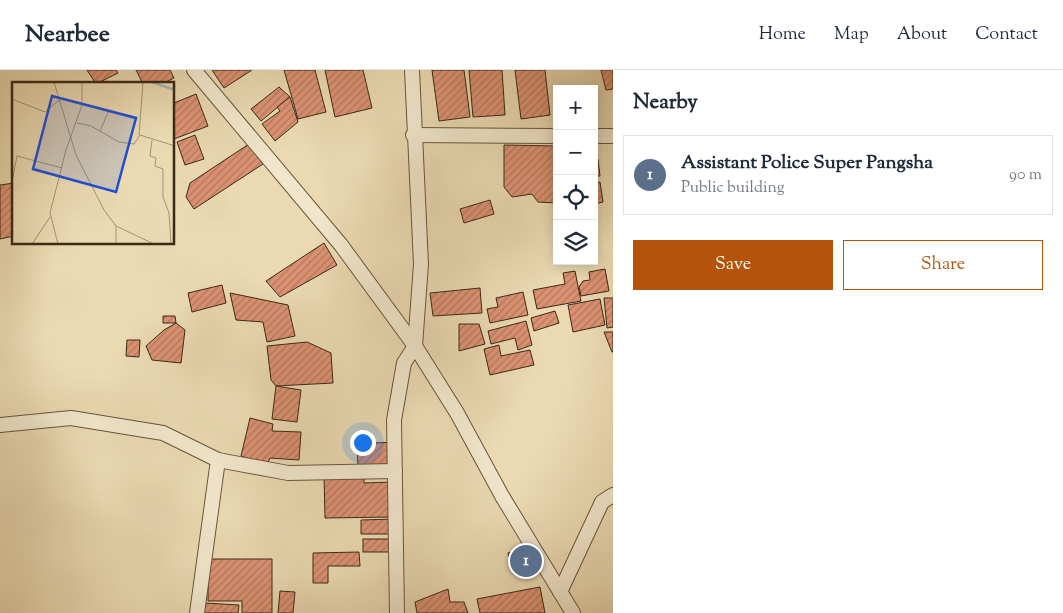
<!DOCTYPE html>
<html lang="en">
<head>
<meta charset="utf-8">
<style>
	:root { --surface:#fff; --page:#f6f6f7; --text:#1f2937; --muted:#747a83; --line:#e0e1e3; --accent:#b45309 }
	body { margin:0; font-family:"Sorts Mill Goudy",serif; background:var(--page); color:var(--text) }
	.controls { position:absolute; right:15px; top:15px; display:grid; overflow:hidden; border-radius:0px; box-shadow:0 2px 12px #0003 }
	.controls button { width:45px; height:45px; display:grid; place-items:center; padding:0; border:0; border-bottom:1px solid var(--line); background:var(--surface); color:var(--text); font:25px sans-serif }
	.you { position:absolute; left:362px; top:372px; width:18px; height:18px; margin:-12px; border:4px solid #fff; border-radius:50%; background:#1a73e8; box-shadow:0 0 0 8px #1a73e833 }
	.badge { display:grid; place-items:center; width:32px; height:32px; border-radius:50%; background:var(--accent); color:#fff; font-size:16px; font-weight:700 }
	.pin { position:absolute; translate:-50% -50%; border:2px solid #fff; box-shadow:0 1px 5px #0006 }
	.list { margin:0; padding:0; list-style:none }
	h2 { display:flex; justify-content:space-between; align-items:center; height:65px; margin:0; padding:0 20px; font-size:21px }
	h2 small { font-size:16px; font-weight:400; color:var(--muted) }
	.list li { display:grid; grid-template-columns:32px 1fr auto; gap:15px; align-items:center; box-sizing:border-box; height:80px; margin:0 10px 10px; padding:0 10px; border:1px solid var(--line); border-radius:0px }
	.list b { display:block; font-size:19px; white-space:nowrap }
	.list p { margin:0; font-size:16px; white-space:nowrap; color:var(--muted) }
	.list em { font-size:16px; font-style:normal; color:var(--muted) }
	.actions { display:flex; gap:10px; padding:15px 20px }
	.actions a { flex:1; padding:11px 0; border:1px solid var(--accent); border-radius:0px; text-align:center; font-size:18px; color:var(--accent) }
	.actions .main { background:var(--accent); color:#fff }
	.icon { flex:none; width:28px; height:28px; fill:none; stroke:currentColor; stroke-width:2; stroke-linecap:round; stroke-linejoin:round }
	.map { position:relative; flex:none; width:613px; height:543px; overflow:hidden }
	header { display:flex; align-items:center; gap:30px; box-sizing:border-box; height:70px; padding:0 25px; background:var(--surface); border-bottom:1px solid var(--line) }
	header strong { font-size:24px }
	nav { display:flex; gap:28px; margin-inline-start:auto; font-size:18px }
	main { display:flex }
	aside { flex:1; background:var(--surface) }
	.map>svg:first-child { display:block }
</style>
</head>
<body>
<header>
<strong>Nearbee</strong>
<nav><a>Home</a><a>Map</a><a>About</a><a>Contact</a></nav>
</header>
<main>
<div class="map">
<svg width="613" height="543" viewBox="0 0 613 543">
	<defs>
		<pattern id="building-hatch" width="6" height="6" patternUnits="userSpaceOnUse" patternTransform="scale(1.25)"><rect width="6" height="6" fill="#db9273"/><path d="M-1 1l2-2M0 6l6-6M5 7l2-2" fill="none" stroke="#b3775d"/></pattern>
	</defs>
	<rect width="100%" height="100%" fill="#ead9b1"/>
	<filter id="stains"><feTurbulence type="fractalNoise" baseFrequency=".004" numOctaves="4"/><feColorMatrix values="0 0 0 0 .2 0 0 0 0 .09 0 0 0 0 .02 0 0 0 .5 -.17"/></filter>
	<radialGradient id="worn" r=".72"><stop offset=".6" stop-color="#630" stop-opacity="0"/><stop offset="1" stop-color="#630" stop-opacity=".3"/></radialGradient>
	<g fill="url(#building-hatch)" stroke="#3c2914">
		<path d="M87,0H116L118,3L96,14Z"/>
		<path d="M136,0H170L174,8L162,14H143Z"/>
		<path d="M212,0H252L224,18Z"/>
		<path d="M284,0H315L326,42L298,49Z"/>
		<path d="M325,0H363L372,38L335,47Z"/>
		<path d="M432,0H464L470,47L439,51Z"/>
		<path d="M469,0H502L505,45L473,47Z"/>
		<path d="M515,0H545L550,45L521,49Z"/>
		<path d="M601,0H613V19L606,20Z"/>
		<path d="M279,17L290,27L261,51L251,39Z"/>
		<path d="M196,24L208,56L174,69V33Z"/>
		<path d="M290,27L298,52L275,71L262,54L280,41L277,37Z"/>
		<path d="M195,65L204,89L185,95L177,72Z"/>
		<path d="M249,74L263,94L194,139L186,127L190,113Z"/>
		<path d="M504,75L557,76V133L538,132L532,124L512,127L504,117Z"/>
		<path d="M594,89H598L600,106H594Z"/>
		<path d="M600,112L603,132L594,134V113Z"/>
		<path d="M14,113V166L0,169V115Z"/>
		<path d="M490,130L494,144L464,153L460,139Z"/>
		<path d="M324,173L337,195L280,227L266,211Z"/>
		<path d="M605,199L609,221L581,226L579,217L583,211L590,210L589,202Z"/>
		<path d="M575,201L581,231L537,239L533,220L565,214L563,203Z"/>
		<path d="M222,215L226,233L192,242L188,223Z"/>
		<path d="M480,218L482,243L433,246L430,223Z"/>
		<path d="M523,222L528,245L490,253L487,239L498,237L496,228Z"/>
		<path d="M230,223L288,235L295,266L267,272L263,252L236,250Z"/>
		<path d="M604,228H613V257L607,258Z"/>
		<path d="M600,229L605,255L573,262L568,235Z"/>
		<path d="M555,241L559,253L534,261L531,248Z"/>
		<path d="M163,246H175L176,253H163Z"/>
		<path d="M526,251L532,275L518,280L515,268L491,274L488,261Z"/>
		<path d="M176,253L185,260L181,293L152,290L146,276L164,260Z"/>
		<path d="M459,254H479L485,274L459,281Z"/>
		<path d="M604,262H613V282H612Z"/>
		<path d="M127,270H140L139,287L126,286Z"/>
		<path d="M307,272L331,283L333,313L276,316L271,310L267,276Z"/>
		<path d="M499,275L501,286L530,280L534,295L490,305L484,279Z"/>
		<path d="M276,316L301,320L297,352L272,349Z"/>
		<path d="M250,348L273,354L272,361L301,362L299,390L270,388L267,395L241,386Z"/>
		<path d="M393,372L394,396L358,397L357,374Z"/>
		<path d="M324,403H364V413L392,412L393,447L325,448Z"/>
		<path d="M395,449V464H361V450Z"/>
		<rect x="363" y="469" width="31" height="13"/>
		<path d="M531,477L537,498L514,504L508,483Z"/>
		<path d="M359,482L360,496H328V513H313V483Z"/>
		<path d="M208,489H272V543H242V531H208Z"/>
		<path d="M540,517L545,543H480L477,529Z"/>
		<path d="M448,519L450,532H464L468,543H417L415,532Z"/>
		<path d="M280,521L295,522L293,543H278Z"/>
		<path d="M205,533L239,535L238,543H204Z"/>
	</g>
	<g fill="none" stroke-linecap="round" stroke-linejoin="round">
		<g stroke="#68553b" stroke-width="16">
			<g id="street">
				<path d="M194,0L341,175L415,276L457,343L502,426L573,543"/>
				<path d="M413,65L557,66"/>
				<path d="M594,66H613"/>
				<path d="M0,355L71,348L163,363L218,390L288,403L395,401"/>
				<path d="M560,522L602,432L613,425"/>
				<path d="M197,543L218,390"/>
				<path d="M397,543L394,350L404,293L415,276L421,194L412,0"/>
			</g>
		</g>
		<use href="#street" stroke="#f1e6cc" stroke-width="14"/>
	</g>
	<g transform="translate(12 12)">
		<rect width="162" height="162" fill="#ead9b1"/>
		<path fill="none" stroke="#9db7b7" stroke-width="2.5" d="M140,0L163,8"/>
		<path fill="none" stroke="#a49372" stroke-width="1" d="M42,0L64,73L92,128L104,144L142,162M0,17L33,30L47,18M65,41L79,44L107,60L122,62L128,53L163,64M88,49L97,28M127,53L131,0M140,58L138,74L144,76L143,84L151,87V115L157,131L159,162M0,99L5,74L50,86M20,162L38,135M46,162L38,131L54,68L70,23V0M104,162V144"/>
		<path fill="#1d4ed8" fill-opacity="0.15" stroke="#1d4ed8" stroke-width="2.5" d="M40,14L124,36L104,110L21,87Z"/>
		<rect width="162" height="162" fill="none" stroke="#3c2914" stroke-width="2.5"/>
	</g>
	<rect width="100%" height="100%" filter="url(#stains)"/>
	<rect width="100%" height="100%" fill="url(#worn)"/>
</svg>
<div class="controls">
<button>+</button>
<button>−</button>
<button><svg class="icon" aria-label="locate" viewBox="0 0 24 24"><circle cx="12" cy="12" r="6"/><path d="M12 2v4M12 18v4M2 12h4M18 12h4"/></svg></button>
<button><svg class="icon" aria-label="layers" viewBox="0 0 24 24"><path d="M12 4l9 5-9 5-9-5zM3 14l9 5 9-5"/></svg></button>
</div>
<div class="you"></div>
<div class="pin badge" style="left:526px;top:491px;background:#5c6f8a">1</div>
</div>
<aside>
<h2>Nearby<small></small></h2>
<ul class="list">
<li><span class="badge" style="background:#5c6f8a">1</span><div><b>Assistant Police Super Pangsha</b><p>Public building</p></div><em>90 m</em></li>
</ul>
<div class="actions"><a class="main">Save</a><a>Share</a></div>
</aside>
</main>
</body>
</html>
